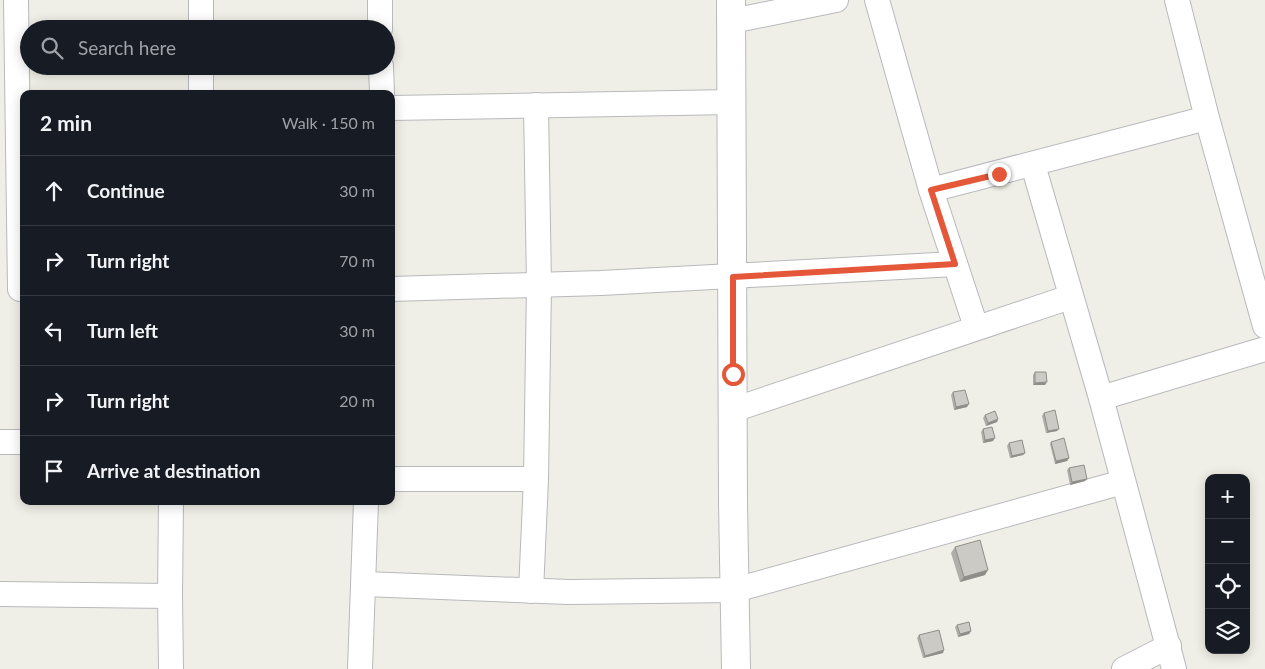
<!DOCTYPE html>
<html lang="en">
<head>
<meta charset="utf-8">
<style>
	:root { --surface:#171b24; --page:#20242c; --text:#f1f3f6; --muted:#9ea1a6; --line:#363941 }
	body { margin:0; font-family:Lato,sans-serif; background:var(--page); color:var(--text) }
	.controls { position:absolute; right:15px; bottom:15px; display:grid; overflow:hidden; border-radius:10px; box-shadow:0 2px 12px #0003 }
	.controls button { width:45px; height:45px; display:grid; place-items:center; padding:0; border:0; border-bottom:1px solid var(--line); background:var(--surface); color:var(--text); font:25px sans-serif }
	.stop { position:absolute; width:15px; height:15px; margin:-11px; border:4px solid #e55739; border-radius:50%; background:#fff }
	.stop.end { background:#e55739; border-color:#fff; box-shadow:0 1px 5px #0008 }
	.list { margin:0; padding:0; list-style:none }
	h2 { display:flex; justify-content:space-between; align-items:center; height:65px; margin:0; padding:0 20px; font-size:21px }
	h2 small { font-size:16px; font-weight:400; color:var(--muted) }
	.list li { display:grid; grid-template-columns:32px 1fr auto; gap:15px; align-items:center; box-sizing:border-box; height:70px; padding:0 20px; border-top:1px solid var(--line) }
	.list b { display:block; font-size:19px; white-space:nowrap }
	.list em { font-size:16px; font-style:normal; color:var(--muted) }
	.icon { flex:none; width:28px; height:28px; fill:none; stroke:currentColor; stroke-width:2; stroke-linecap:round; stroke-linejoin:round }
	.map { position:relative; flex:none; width:1265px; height:669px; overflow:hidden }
	.search { position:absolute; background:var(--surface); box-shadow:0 2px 12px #0003; left:20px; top:20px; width:375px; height:55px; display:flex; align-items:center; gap:12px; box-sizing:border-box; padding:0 18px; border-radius:28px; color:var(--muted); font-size:19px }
	.panel { position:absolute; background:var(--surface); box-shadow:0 2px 12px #0003; left:20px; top:90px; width:375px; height:415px; border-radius:10px }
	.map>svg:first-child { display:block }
</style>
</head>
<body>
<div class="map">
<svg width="1265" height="669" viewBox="0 0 1265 669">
	<rect width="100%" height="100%" fill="#f0efe7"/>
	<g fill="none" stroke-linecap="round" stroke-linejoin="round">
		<g stroke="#b7b9bd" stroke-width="26">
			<g id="minor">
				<path d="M16,0L20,289"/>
				<path d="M201,0V29"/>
				<path d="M380,0V29"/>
				<path d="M877,0L931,190L976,327"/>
				<path d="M1177,0L1207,118L1265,326"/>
				<path d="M732,21L836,0"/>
				<path d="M201,66V94"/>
				<path d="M381,66L382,94"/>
				<path d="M391,108L731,102"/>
				<path d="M1033,165L1101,398L1174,669"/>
				<path d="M931,190L1207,118"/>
				<path d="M391,289L601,283L955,264"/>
				<path d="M1101,398L1265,349"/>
				<path d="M733,410L1070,297"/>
				<path d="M0,442H24"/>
				<path d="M391,479H536"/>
				<path d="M171,501L170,596L171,669"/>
				<path d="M364,584L569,592L735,590L1123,482"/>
				<path d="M531,591L536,479L539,285L536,105"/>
				<path d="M0,594L170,596"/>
				<path d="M360,669L366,501"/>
				<path d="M1124,669L1169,646"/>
			</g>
		</g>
		<g stroke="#b7b9bd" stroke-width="30">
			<path id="tertiary" d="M731,0L733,503L736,669"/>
		</g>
		<use href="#minor" stroke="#fff" stroke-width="24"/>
		<use href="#tertiary" stroke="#fff" stroke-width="28"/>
	</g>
	<g fill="#afaea9">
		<path d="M1035,372L1045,385H1033V375Z"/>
		<path d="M953,392L967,407L954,410L951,395Z"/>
		<path d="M1044,413L1057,431L1046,433L1042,416Z"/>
		<path d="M985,415L998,419L997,422L986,426L983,418Z"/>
		<path d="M983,429L993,441L983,443L981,432Z"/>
		<path d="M1051,442L1069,458L1067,461L1055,464L1050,444Z"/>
		<path d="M1009,443L1025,453L1023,455L1010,458L1007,446Z"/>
		<path d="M1069,468L1087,479L1085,481L1070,485L1067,470Z"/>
		<path d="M955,547L985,575L960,582L951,553Z"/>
		<path d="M957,625L971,631L969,634L958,637L955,627Z"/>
		<path d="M919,635L943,653L923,658L917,638Z"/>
	</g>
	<g fill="#8f8d89">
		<path d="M1047,382L1045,385H1033L1035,383Z"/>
		<path d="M969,404L967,407L954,410L956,407Z"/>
		<path d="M998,419L997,422L986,426L988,423Z"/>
		<path d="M1059,429L1057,431L1046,433L1048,431Z"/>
		<path d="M995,438L993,441L983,443L985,440Z"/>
		<path d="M1025,453L1023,455L1010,458L1012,456Z"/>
		<path d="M1069,458L1067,461L1055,464L1056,461Z"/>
		<path d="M1087,479L1085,481L1070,485L1072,482Z"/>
		<path d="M988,570L985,575L960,582L964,577Z"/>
		<path d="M971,631L969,634L958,637L960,634Z"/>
		<path d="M944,650L943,653L923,658L925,656Z"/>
	</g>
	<g fill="#cccac4" stroke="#8f8d89">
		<path d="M1035,372H1046L1047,382L1035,383Z"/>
		<path d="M965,390L969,404L956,407L953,392Z"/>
		<path d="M1055,410L1059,429L1048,431L1044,413Z"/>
		<path d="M995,411L998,419L988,423L985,415Z"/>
		<path d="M992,427L995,438L985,440L983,429Z"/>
		<path d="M1064,438L1069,458L1056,461L1051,442Z"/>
		<path d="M1022,440L1025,453L1012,456L1009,443Z"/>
		<path d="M1084,465L1087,479L1072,482L1069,468Z"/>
		<path d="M980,540L988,570L964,577L955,547Z"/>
		<path d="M969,622L971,631L960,634L957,625Z"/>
		<path d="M939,630L944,650L925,656L919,635Z"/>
	</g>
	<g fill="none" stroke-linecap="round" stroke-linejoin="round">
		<path stroke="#e55739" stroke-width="6" d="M733,374V277L955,264L931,190L999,174"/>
	</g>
</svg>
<div class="controls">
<button>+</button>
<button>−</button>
<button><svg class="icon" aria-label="locate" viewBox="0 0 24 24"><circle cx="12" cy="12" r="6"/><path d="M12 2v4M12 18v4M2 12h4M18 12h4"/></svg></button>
<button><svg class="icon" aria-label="layers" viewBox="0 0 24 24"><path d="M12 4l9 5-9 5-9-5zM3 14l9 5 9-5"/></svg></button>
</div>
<div class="stop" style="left:733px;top:374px"></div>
<div class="stop end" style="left:999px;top:174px"></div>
<div class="search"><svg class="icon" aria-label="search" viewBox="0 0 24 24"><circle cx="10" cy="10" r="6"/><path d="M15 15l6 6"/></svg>Search here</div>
<section class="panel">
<h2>2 min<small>Walk · 150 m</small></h2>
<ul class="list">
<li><svg class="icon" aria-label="ahead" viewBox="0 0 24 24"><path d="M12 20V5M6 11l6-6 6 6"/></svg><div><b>Continue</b></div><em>30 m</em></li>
<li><svg class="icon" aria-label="right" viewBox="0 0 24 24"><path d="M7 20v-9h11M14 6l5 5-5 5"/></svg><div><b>Turn right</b></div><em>70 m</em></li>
<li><svg class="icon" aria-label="left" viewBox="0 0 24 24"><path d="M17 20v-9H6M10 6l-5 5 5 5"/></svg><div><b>Turn left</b></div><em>30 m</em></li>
<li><svg class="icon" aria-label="right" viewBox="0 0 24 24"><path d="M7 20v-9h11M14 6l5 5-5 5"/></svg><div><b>Turn right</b></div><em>20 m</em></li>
<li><svg class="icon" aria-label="arrive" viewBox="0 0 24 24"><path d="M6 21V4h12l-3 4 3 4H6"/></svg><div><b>Arrive at destination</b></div></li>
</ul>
</section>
</div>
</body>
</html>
